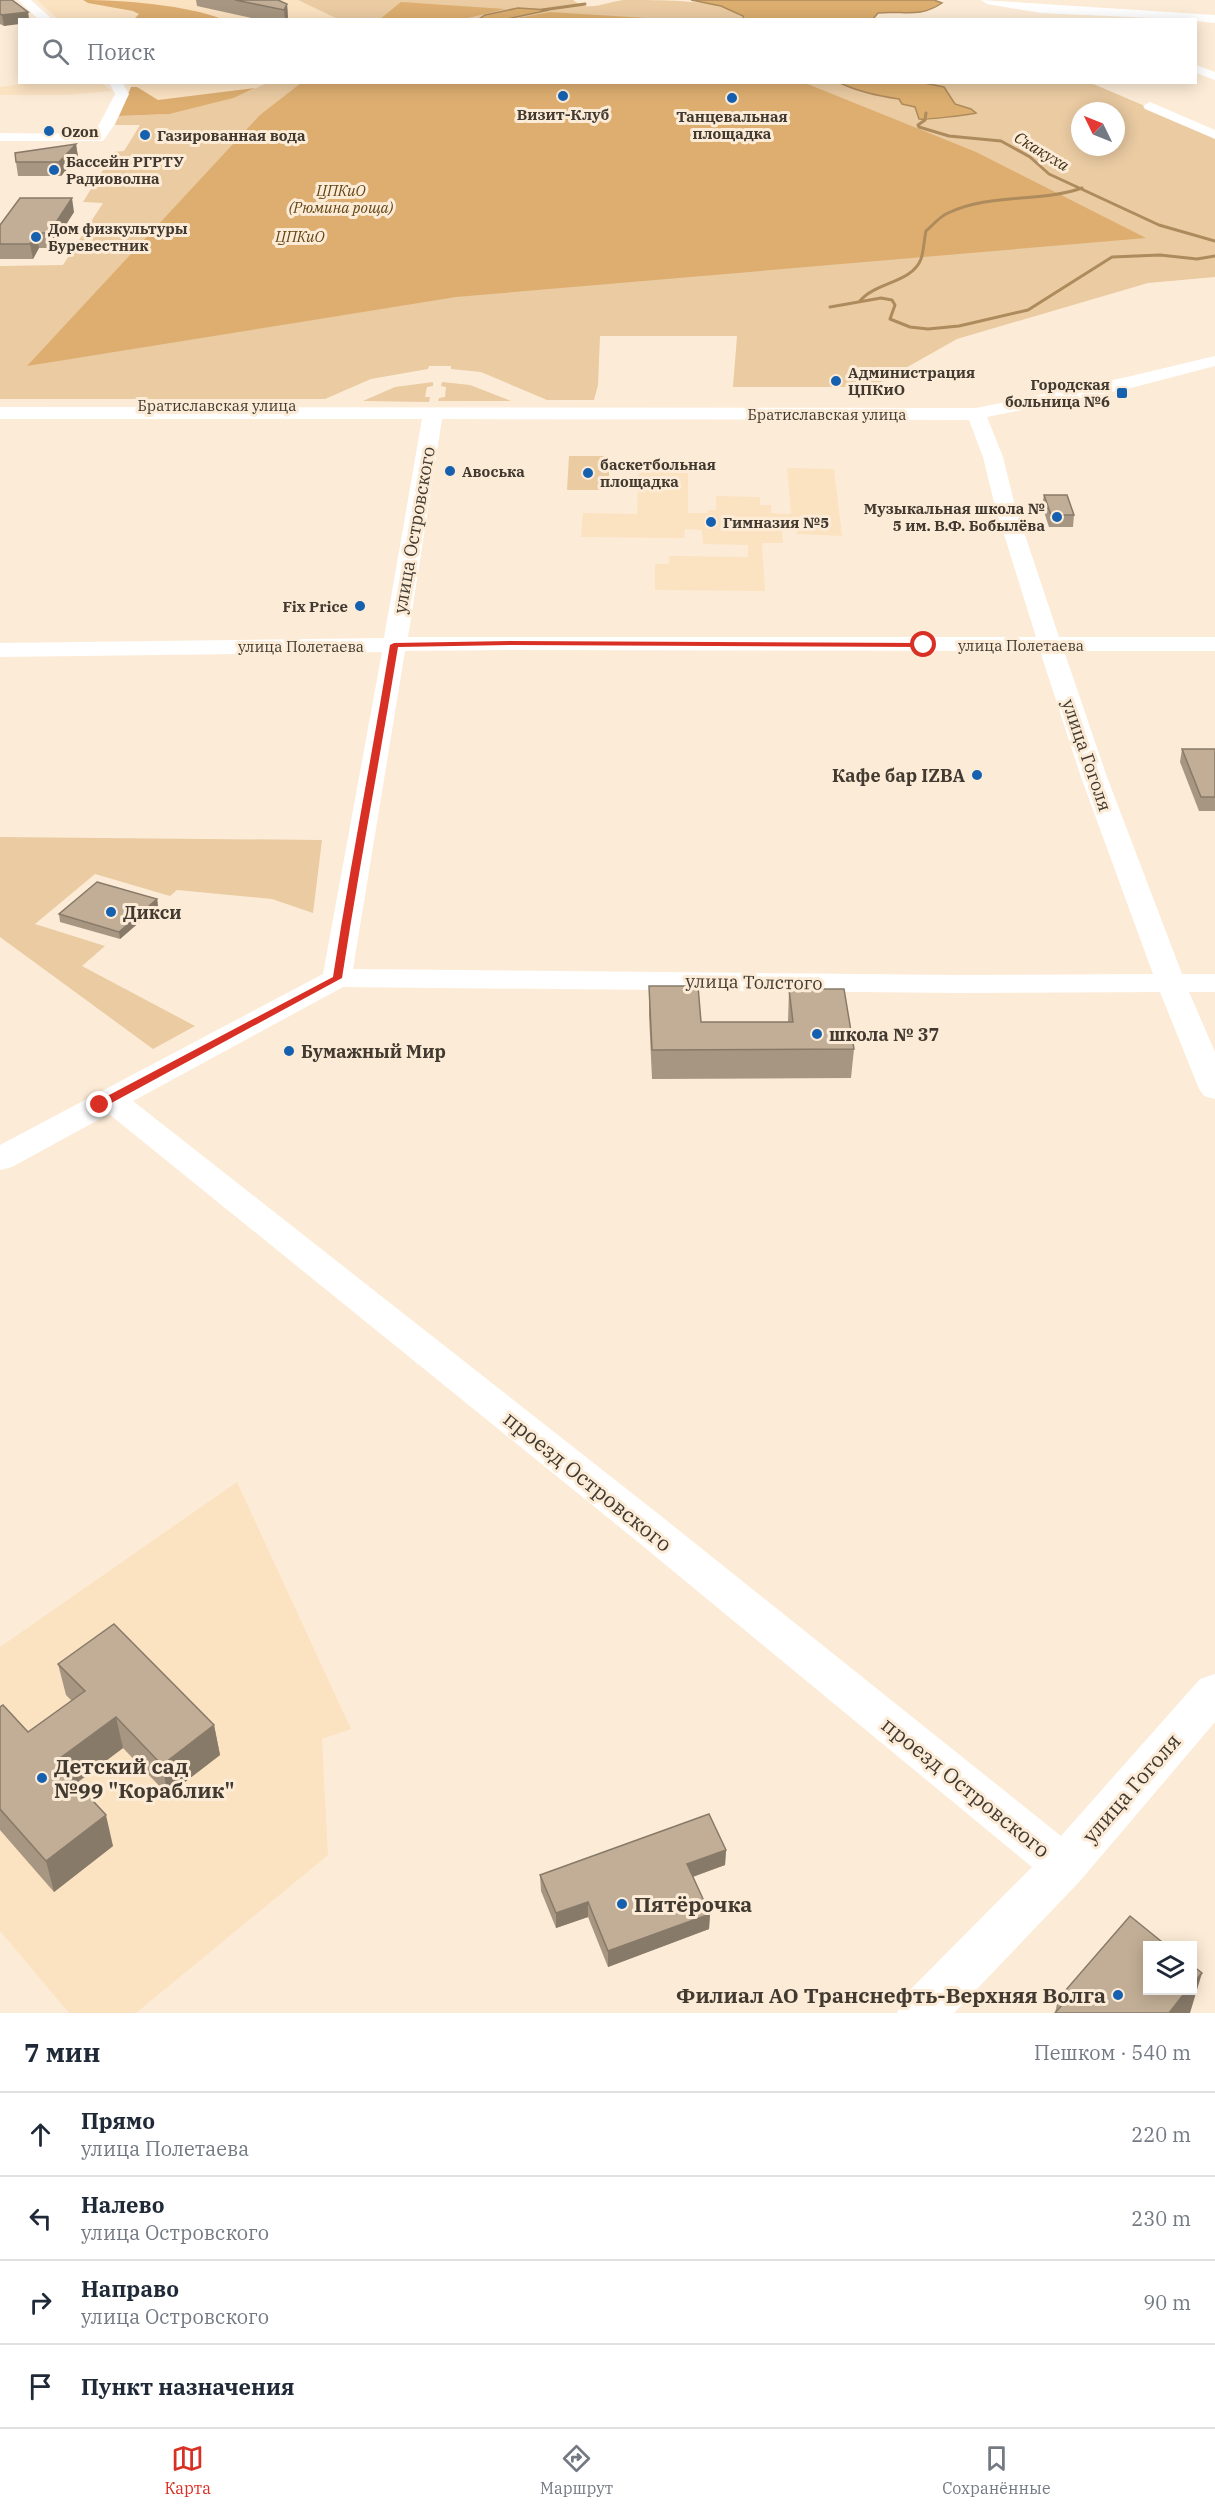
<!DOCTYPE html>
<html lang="ru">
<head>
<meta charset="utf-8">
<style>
	:root { --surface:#fff; --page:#f6f6f7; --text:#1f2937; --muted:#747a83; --line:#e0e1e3; --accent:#d93025 }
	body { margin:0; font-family:"IBM Plex Serif",serif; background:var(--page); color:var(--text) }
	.controls { position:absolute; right:18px; bottom:18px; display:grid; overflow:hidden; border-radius:0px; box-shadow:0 3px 15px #0003 }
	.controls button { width:54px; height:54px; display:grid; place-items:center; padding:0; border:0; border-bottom:2px solid var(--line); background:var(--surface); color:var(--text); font:30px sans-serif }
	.compass { position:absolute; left:1071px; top:102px; width:54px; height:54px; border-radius:50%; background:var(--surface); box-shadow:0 3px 15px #0003; rotate:313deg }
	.stop { position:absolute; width:18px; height:18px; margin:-14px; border:4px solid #d93025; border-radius:50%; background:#fff }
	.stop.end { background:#d93025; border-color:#fff; box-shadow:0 2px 6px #0008 }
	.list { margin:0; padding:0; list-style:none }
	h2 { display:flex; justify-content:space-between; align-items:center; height:78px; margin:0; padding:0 24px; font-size:26px }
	h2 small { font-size:20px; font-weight:400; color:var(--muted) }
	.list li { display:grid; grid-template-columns:39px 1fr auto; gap:18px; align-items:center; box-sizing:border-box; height:84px; padding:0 24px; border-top:2px solid var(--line) }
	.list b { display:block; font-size:22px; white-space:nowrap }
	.list p { margin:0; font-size:20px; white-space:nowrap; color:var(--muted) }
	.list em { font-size:20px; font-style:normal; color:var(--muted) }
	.icon { flex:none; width:33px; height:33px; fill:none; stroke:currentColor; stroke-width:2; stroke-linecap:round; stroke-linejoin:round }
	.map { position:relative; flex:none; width:1215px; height:2013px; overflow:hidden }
	.search { position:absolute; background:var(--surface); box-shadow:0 3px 15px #0003; left:18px; right:18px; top:18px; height:66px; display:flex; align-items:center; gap:15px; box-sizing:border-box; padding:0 21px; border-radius:0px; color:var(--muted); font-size:22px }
	.sheet { height:414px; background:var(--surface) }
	nav { display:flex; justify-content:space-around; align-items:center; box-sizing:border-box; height:84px; border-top:2px solid var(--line); background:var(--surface); font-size:16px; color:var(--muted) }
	nav a { display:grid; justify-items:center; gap:3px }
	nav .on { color:var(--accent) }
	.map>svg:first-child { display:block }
</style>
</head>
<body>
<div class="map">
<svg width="1215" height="2013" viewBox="0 0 1215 2013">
	<rect width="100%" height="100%" fill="#fcecd7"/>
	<g fill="#fbe2c1">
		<path d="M37,0H298L340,19H58Z"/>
		<path d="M34,82L101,83L112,91L66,95H0V87Z"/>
		<path d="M128,83H267L234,98L119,116L130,93L131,87Z"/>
		<path d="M639,467H688V513H708V510H716V496L760,497V505H771V513L791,514L787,468L834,469L842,536L797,534V530H782L783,543H762L765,591L655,590V564H669V556L748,557V545L703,544L702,530L685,529L684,538L581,537L583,513L637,514Z"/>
		<path d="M237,1482L351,1729L322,1739L328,1855L136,2013H69L0,1931V1647Z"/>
	</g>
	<g fill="#eacba2" fill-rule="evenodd">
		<path d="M298,0H575H573C588,13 606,2 623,0C652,0 693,0 722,6C729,9 736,14 743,17L744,19L340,20Z"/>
		<path d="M267,83H840C859,92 878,96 899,99L902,104L915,107L919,119C924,120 970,115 975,113L971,109L955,104L944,87L919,83H1091L1215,136V277L1148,283L957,339L872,387H733L737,336H600L598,385L594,400H547L481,372L451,369V366H429L428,369L371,379L325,399H0V266L63,265L103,203L83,202L114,152L124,151L140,125H114L119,116L170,114L234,98ZM1080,111H1116V147H1080Z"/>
		<path d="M433,382V386L427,387L425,397H430L429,402L363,401L395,387Z"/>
		<path d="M442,382L470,385L511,401H438L439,398L445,397L446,387L441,386Z"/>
		<path d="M569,456H609V490H567Z"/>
		<path d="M0,837L322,840L313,913L272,899L177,890L170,896L95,874L35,924L105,946L82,966L195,1026L153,1049L0,937Z"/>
	</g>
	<g fill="#ddae70">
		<path d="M83,0C121,0 187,5 222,19H134L139,14L133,11L88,3Z"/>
		<path d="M401,2L505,9L464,19H380Z"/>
		<path d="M550,12L662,19H512Z"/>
		<path d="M301,83H805L976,152L1146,238L456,297L27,366L260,115Z"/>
		<path d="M131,87H137L158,100L255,88L234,98L170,114L119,116Z"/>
	</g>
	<g fill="#dcae6f" stroke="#ae8b5c" stroke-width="1.5">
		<path d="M691,0H934L942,3C918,19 903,10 878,13L873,19L744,20L743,16L721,6Z"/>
		<path d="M518,8L549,10L507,19H479L485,15Z"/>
		<path d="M919,82L944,87L955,104L971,109L976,113C969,115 924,120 919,119L915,107L902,104L899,99C878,96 859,92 840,83Z"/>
	</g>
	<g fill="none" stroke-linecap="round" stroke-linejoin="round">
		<g stroke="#ae8b5c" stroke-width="3">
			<path d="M542,10L585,4"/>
			<path d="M926,113L925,120L918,125L919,127L949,136L1001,141L1030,157L1049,174L1159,225L1215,241"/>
			<path d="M860,301C875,282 912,283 921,259C924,250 924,240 926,231C933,225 939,217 948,213C989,193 1039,203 1082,188"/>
			<path d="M830,307L881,298L892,300L895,305L890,319L910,327L928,329L959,326L1028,310L1112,257L1160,255L1197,259L1215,256"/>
		</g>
		<g fill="#fff" fill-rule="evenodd">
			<path d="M18,0H31L53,20H39Z"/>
			<path d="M981,0L1215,15V23L1196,21V20L1041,13L987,4Z"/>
			<path d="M1196,65L1215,72V80L1196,73Z"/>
			<path d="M109,82H122L129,94L115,124L103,141H0V133L94,134L115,94Z"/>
			<path d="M1150,102L1215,130V139L1145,109L1143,106Z"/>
			<path d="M1215,356V366L1127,389L987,417L1003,457L1014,502L1059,637H1215V651H1064L1107,777L1182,974H1215V992H1189L1215,1052V1099L1204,1096L1199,1089L1160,992L957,993L343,987L133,1101L666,1520L1061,1836L1200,1679L1215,1674V1722L1080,1881L954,2013H897L904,1996L1032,1867L638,1542L109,1114L12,1167L0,1170V1145L323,974L382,652L0,657V643L384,638L422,419H0V407L976,408L1127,377ZM442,419L969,420L983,457L994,502L1036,637H408ZM512,650L1040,651L1081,777L1153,974L957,975L353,969L405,651Z"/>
		</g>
	</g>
	<g fill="#a79681">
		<path d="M0,0L28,12L29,20H20L4,26L0,24Z"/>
		<path d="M196,0H278L287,4L288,18L287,20H261L197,6Z"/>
		<path d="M76,144L78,157L61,176H18L16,162Z"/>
		<path d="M74,212L51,248H39L33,259H0V225Z"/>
		<path d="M1044,495L1074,515L1073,527H1049L1042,506Z"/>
		<path d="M1182,749H1215V811H1199L1180,762Z"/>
		<path d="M157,899L158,906L120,939L60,922L59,914Z"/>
		<path d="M649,986L701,1022H788L789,989L854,1049L851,1078L652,1079L649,1015Z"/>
		<path d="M58,1664L214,1725L220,1755L168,1795L123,1748L77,1783L113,1846L54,1892L0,1830V1707L28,1732L72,1701L66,1695Z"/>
		<path d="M726,1850L725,1865L693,1877L710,1914L709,1929L608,1967L588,1917L556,1928L541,1891L540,1875Z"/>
		<path d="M1058,1999L1190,2013H1055Z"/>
	</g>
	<g fill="#887a69">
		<path d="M287,4L288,18L287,20H285L284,10Z"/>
		<path d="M28,12L29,20H20V24L4,26L2,15Z"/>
		<path d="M76,144L78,157L61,176L59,162Z"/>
		<path d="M72,198L74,212L51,248L49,233Z"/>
		<path d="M37,233L39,248L33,259L30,244Z"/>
		<path d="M157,899L158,906L120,939L119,932Z"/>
		<path d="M116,1717L123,1748L64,1792L56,1761Z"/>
		<path d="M214,1725L220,1755L168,1795L162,1765Z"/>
		<path d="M106,1815L113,1846L54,1892L46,1861Z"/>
		<path d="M726,1850L725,1865L686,1879L687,1864Z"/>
		<path d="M588,1902V1917L556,1928V1913Z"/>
		<path d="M710,1914L709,1929L608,1967V1951Z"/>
		<path d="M1202,1973L1190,2013H1169L1187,1990H1192V1984Z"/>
	</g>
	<g fill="#c2ae96" stroke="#887a69" stroke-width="1.5">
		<path d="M0,0H12L28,12L2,15L0,14Z"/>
		<path d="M235,0H278L287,4L284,10Z"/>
		<path d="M76,144L59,162H16L15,153Z"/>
		<path d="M20,198H72L49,233H37L30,244H0V225Z"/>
		<path d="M1044,495H1067L1074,515H1051Z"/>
		<path d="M1182,749H1215V797H1201Z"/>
		<path d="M97,882L157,899L119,932L59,914Z"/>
		<path d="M649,986H698L701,1022H793L789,989H844L854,1049L652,1050Z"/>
		<path d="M114,1624L214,1725L162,1765L116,1717L56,1761L106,1815L46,1861L0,1809V1707L3,1705L28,1732L85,1691L58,1664Z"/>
		<path d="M709,1814L726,1850L687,1864L710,1914L608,1951L588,1902L556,1913L540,1875Z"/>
		<path d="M1130,1916L1167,1946H1148V1990H1187L1169,2013H1055L1064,2003L1058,1999Z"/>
		<path d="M1192,1965L1202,1973L1192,1984Z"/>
	</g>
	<path fill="#d93025" d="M512,641L924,643L928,645L924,647L512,645L398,647C380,758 359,868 342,978L104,1107H96V1102L333,977C350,866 372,756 390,645L394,643Z"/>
	<g fill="#1561b0" stroke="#fcecd7" stroke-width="2">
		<circle cx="563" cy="96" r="6"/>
		<circle cx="732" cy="98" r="6"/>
		<circle cx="49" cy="131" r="6"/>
		<circle cx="145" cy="135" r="6"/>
		<circle cx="54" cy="170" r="6"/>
		<circle cx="36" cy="237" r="6"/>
		<circle cx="836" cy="381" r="6"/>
		<rect x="1116" y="387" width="12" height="12" rx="3"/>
		<circle cx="450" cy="471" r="6"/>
		<circle cx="588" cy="473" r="6"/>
		<circle cx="1057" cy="517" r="6"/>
		<circle cx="711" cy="522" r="6"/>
		<circle cx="360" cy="606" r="6"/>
		<circle cx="977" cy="775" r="6"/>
		<circle cx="111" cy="912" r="6"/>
		<circle cx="817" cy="1034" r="6"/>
		<circle cx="289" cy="1051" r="6"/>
		<circle cx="42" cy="1778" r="6"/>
		<circle cx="622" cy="1904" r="6"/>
		<circle cx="1118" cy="1995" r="6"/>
	</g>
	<g text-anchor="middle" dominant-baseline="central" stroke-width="6" stroke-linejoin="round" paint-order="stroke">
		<g font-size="15" font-weight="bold" fill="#423a30" stroke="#fcecd7" text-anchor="start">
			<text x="563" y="114" text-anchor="middle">Визит-Клуб</text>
			<text x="732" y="116" text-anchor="middle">Танцевальная<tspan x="732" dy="17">площадка</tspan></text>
			<text x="61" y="131">Ozon</text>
			<text x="157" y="135">Газированная вода</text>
			<text x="66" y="161">Бассейн РГРТУ<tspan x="66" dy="17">Радиоволна</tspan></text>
			<text x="48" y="228">Дом физкультуры<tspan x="48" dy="17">Буревестник</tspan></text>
			<text x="848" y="372">Администрация<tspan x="848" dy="17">ЦПКиО</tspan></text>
			<text x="1110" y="384" text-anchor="end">Городская<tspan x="1110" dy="17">больница №6</tspan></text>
			<text x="600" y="464">баскетбольная<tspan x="600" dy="17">площадка</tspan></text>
			<text x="462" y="471">Авоська</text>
			<text x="1045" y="508" text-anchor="end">Музыкальная школа №<tspan x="1045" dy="17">5 им. В.Ф. Бобылёва</tspan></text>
			<text x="723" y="522">Гимназия №5</text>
			<text x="348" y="606" text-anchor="end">Fix Price</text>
		</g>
		<g font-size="15" font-style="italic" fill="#634413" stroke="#fcecd7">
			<text x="341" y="190">ЦПКиО<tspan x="341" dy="17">(Рюмина роща)</tspan></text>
			<text x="300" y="236">ЦПКиО</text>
		</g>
		<g font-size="15" fill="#423a30" stroke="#fcecd7">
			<text x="217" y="405">Братиславская улица</text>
			<text x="827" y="414">Братиславская улица</text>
			<text x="1021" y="645">улица Полетаева</text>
			<text x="301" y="646">улица Полетаева</text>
		</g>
		<g font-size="16" font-style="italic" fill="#412e12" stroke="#fcecd7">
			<text transform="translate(1042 151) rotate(31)">Скакуха</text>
		</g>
		<g font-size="18" fill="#423a30" stroke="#fcecd7">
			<text transform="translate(414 530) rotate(-80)">улица Островского</text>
			<text transform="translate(1087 755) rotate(71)">улица Гоголя</text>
			<text transform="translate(754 982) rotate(1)">улица Толстого</text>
		</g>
		<g font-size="18" font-weight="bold" fill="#423a30" stroke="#fcecd7" text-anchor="start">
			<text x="965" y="775" text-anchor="end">Кафе бар IZBA</text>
			<text x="123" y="912">Дикси</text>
			<text x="829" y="1034">школа № 37</text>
			<text x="301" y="1051">Бумажный Мир</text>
		</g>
		<g font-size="21" fill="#423a30" stroke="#fcecd7">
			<text transform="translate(588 1481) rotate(39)">проезд Островского</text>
			<text transform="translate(966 1787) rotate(39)">проезд Островского</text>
			<text transform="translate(1131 1788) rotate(-49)">улица Гоголя</text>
		</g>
		<g font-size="21" font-weight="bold" fill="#423a30" stroke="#fcecd7" text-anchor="start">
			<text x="54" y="1766">Детский сад<tspan x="54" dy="24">№99 "Кораблик"</tspan></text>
			<text x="634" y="1904">Пятёрочка</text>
			<text x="1106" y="1995" text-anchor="end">Филиал АО Транснефть-Верхняя Волга</text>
		</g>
	</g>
</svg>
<div class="controls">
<button><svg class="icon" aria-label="layers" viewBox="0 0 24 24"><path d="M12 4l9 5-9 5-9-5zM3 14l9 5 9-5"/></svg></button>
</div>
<svg class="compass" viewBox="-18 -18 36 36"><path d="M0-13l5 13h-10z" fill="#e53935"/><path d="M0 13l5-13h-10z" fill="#747a83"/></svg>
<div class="stop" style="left:924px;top:645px"></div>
<div class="stop end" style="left:100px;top:1105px"></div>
<div class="search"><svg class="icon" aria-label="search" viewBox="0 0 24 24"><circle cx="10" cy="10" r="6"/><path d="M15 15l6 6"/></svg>Поиск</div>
</div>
<section class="sheet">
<h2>7 мин<small>Пешком · 540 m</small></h2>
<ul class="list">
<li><svg class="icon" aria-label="ahead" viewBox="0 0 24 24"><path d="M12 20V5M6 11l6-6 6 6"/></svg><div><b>Прямо</b><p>улица Полетаева</p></div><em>220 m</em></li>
<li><svg class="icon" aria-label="left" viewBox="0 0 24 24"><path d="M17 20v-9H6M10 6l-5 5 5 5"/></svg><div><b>Налево</b><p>улица Островского</p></div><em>230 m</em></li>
<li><svg class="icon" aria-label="right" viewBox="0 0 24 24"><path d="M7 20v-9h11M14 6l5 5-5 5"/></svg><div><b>Направо</b><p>улица Островского</p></div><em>90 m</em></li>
<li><svg class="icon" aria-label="arrive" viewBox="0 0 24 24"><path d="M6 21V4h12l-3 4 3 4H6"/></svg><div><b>Пункт назначения</b></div></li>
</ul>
</section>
<nav>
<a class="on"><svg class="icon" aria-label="map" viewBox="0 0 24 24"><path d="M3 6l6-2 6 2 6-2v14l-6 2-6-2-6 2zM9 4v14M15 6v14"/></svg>Карта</a>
<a><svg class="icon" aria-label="directions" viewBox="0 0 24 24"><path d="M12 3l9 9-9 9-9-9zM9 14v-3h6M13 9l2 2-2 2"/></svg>Маршрут</a>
<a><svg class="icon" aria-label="saved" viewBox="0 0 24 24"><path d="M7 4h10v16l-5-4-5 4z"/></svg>Сохранённые</a>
</nav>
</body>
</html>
